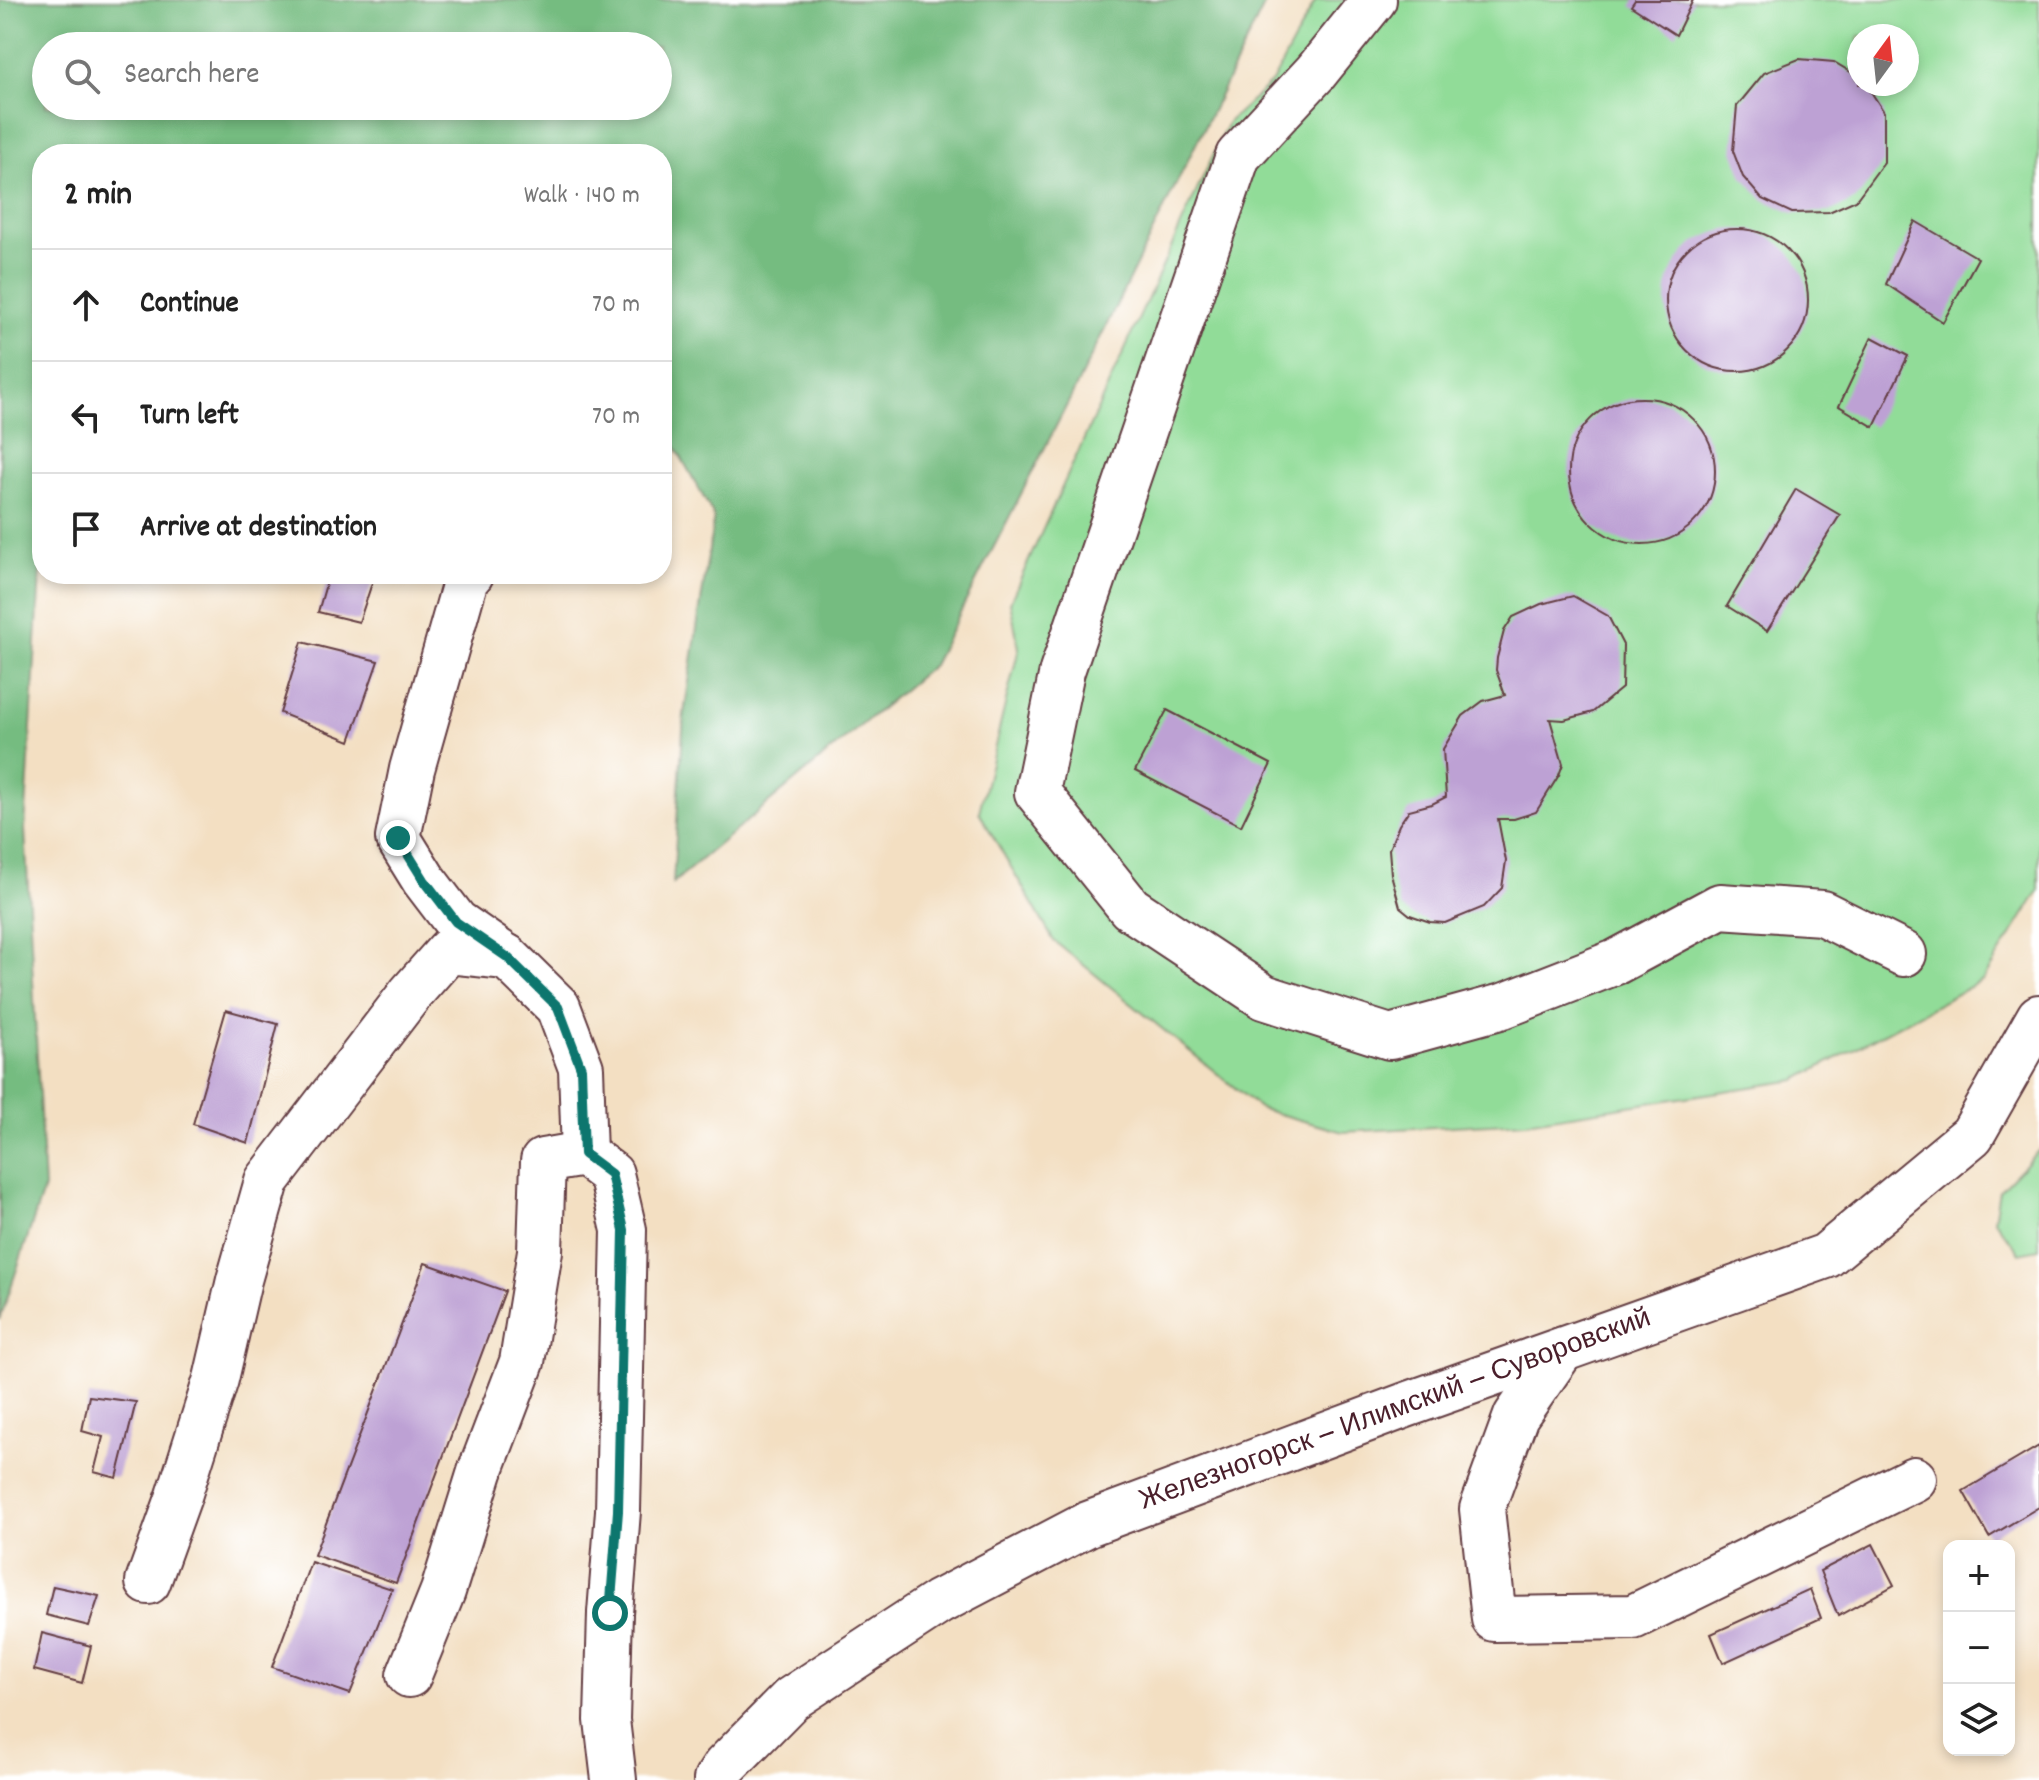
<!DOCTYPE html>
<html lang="en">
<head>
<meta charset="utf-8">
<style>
	:root { --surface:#fff; --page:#f2f2f2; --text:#222; --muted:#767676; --line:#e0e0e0 }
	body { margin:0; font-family:Dekko,sans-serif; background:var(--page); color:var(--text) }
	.controls { position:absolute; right:24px; bottom:24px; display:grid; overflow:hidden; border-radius:16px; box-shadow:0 4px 12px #0003 }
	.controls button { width:72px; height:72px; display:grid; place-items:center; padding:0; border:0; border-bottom:2px solid var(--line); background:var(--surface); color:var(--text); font:40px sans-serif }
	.compass { position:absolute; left:1847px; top:24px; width:72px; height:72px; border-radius:50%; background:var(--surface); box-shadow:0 4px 12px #0003; rotate:15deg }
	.stop { position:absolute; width:24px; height:24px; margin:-18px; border:6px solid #0f766e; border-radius:50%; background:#fff }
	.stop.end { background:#0f766e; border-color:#fff; box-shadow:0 2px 8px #0008 }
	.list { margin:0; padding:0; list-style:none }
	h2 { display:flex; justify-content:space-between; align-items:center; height:104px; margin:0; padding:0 32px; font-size:34px }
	h2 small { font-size:26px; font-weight:400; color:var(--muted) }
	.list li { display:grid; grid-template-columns:52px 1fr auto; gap:24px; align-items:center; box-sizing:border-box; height:112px; padding:0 32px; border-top:2px solid var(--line) }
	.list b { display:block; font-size:30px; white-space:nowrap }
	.list em { font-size:26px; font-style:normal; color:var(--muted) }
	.icon { flex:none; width:44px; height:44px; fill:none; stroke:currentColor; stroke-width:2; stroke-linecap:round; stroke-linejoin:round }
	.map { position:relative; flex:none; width:2039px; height:1780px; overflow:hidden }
	.search { position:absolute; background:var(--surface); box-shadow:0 4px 12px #0003; left:32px; top:32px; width:640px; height:88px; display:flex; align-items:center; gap:20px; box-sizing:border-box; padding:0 28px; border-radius:44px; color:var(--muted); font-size:30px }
	.panel { position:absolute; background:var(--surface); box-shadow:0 4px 12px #0003; left:32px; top:144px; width:640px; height:440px; border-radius:32px }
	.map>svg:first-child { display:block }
</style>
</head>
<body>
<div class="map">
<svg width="2039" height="1780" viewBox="0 0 2039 1780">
	<rect width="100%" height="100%" fill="#fff"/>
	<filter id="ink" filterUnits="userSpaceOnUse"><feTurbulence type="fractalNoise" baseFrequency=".0125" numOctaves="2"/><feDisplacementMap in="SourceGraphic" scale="16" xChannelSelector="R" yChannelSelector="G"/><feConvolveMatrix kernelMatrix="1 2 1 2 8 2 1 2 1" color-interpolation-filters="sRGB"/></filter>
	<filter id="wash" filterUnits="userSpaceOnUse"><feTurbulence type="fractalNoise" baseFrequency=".006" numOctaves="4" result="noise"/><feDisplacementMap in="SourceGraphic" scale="32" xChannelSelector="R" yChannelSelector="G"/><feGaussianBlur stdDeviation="1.8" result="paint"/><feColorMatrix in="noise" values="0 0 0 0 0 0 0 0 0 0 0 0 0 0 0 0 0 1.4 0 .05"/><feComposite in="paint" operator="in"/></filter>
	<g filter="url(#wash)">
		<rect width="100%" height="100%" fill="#f3dfc2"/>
		<g fill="#91dc98" stroke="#6e7e62" stroke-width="2" fill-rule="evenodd">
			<path d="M1316,0H2039V891L1983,980L1796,1080L1526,1122L1343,1132L1261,1109L1054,941L979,812L1019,648L1010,602L1228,122L1272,82ZM1859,36H1907V84H1859Z"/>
			<path d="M2039,1150V1249L2020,1253L1994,1220L1999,1191Z"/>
		</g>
		<path fill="#74bc80" stroke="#5f6e56" stroke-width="2" fill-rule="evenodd" d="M0,0H1267L1071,397L933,665L673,883L684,714L714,516L662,423V154H42V540L25,829L44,1188L0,1320ZM46,46H658V106H46Z"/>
		<g id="blocks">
			<g fill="#bda1d4">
				<path d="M1635,0H1693L1676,35L1631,6Z"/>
				<path d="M1799,59L1834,62L1859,77V84H1866L1884,112V162L1856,200L1829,212L1792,213L1762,199L1743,177L1733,151L1737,106L1764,73Z"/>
				<path d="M1915,221L1978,258L1943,322L1886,284Z"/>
				<circle cx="1737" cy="300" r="71"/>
				<path d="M1872,337L1908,356L1874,427L1839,406Z"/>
				<circle cx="1642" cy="471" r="73"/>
				<path d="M1796,489L1840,515L1767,631L1727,606Z"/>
				<path d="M329,574H375L359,622L318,612Z"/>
				<path d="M1573,596L1608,616L1623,645L1622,688L1593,712L1564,720L1550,719L1563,764L1559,775L1536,812L1514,819H1498L1506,861L1502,888L1484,907L1445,923L1430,922L1410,915L1400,907L1391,874L1389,849L1399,825L1409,810L1432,804L1446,797L1443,749L1463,716L1483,701L1505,695L1496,670L1497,658L1504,631L1513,617L1541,604Z"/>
				<path d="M302,642L378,661L350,741L280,713Z"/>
				<path d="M1167,710L1271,764L1241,826L1135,771Z"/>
				<path d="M226,1010L278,1024L248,1143L193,1124Z"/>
				<path d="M425,1263L505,1291L396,1583L314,1555Z"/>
				<path d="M89,1396L136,1402L117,1478L94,1472L103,1437L82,1431Z"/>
				<path d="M2039,1446V1507L1989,1537L1963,1491Z"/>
				<path d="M1873,1544L1894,1585L1838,1616L1820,1571Z"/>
				<path d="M311,1562L392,1589L350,1694L272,1667Z"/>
				<path d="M53,1586L99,1596L89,1626L46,1615Z"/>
				<path d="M1810,1589L1821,1618L1723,1663L1711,1634Z"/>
				<path d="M42,1633L91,1646L82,1683L34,1670Z"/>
			</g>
		</g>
	</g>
	<g filter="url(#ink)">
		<use href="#blocks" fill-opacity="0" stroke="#633c42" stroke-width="2"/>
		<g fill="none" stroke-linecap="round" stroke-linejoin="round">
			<g stroke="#633c42" stroke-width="48">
				<g id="minor">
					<path d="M1374,0L1316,72L1238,156L1062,671L1037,792L1130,908L1264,997L1390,1037L1503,1006L1616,962L1720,906L1822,913L1904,954"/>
					<path d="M471,574L466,579L412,769L398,838L424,880L456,922L505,956"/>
					<path d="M1562,1350L1516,1416L1482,1509L1494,1619L1633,1617L1914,1479"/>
					<path d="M148,1582L179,1496L216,1379L239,1280L267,1181L411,993L448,951L507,957L558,1007L581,1068L584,1154"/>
					<path d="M409,1675L443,1591L480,1472L522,1362L540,1251L543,1161L584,1154L611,1174L624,1230L618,1511L610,1613L607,1720L614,1780"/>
					<path d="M716,1780L725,1766L791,1699L939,1602L1088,1524L1406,1405L1826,1256L1972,1135L2039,1017"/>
				</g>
			</g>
			<use href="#minor" stroke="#fff" stroke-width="44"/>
		</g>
	</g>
	<g fill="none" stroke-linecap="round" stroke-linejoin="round" filter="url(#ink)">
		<path stroke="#0f766e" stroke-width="10" d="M398,838L424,880L456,922L507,957L558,1007L581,1068L584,1154L611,1174L624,1230L618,1511L610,1613"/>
	</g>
	<g text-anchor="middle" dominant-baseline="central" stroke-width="7" stroke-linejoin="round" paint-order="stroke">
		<g font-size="28" fill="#4a1f2b" stroke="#fff">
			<text transform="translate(1396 1412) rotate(-20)">Железногорск — Илимский — Суворовский</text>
		</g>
	</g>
</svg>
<div class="controls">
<button>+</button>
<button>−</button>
<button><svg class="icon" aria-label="layers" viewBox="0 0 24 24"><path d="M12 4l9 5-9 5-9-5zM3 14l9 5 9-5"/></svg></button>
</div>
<svg class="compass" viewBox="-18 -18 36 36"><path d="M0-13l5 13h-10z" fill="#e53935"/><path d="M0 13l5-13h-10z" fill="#767676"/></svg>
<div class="stop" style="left:610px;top:1613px"></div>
<div class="stop end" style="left:398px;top:838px"></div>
<div class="search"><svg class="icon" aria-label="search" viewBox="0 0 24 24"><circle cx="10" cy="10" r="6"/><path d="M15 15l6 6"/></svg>Search here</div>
<section class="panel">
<h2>2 min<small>Walk · 140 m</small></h2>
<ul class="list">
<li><svg class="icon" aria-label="ahead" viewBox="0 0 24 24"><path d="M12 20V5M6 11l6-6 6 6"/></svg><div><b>Continue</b></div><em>70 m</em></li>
<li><svg class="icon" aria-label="left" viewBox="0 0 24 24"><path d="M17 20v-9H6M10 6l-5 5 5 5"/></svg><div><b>Turn left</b></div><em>70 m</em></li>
<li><svg class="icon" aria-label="arrive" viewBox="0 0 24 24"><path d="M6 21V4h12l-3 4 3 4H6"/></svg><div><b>Arrive at destination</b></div></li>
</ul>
</section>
</div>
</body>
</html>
